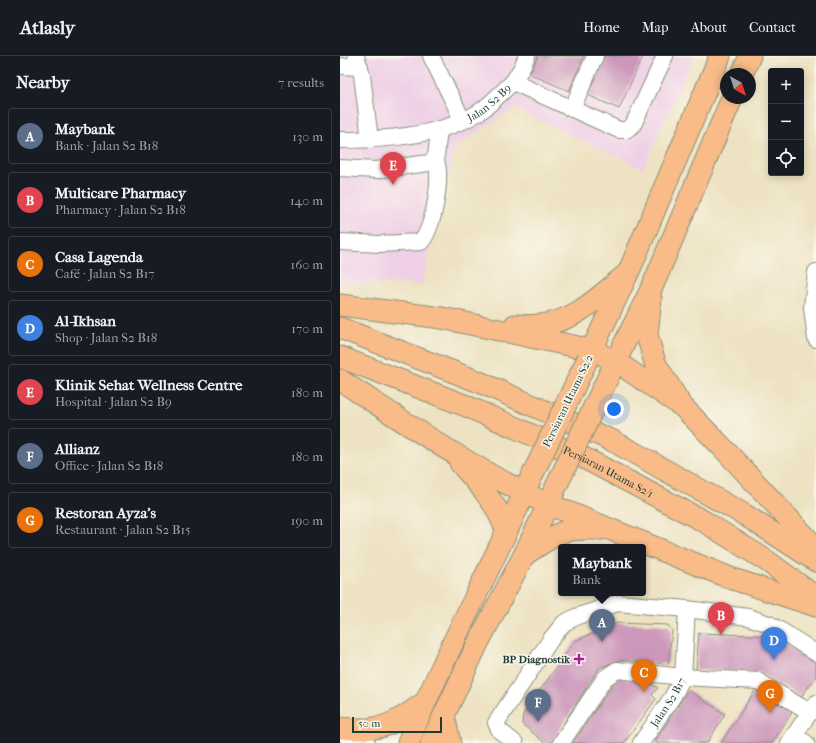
<!DOCTYPE html>
<html lang="en">
<head>
<meta charset="utf-8">
<style>
	:root { --surface:#171b24; --page:#242831; --text:#f1f3f6; --muted:#9ea1a6; --line:#363941; --accent:#d690ce }
	body { margin:0; font-family:"IM FELL French Canon",serif; background:var(--page); color:var(--text) }
	.controls { position:absolute; right:12px; top:12px; display:grid; overflow:hidden; border-radius:4px; box-shadow:0 2px 10px #0003 }
	.controls button { width:36px; height:36px; display:grid; place-items:center; padding:0; border:0; border-bottom:1px solid var(--line); background:var(--surface); color:var(--text); font:20px sans-serif }
	.compass { position:absolute; left:380px; top:12px; width:36px; height:36px; border-radius:50%; background:var(--surface); box-shadow:0 2px 10px #0003; rotate:141deg }
	.scale { position:absolute; left:12px; bottom:10px; width:90px; box-sizing:border-box; padding-left:4px; border:2px solid #1f3d34; border-top:0; font-size:11px; line-height:14px; white-space:nowrap; color:#1f3d34; -webkit-text-stroke:3px #fbf7ec; paint-order:stroke }
	.you { position:absolute; left:274px; top:353px; width:14px; height:14px; margin:-10px; border:3px solid #fff; border-radius:50%; background:#1a73e8; box-shadow:0 0 0 6px #1a73e833 }
	.badge { display:grid; place-items:center; width:26px; height:26px; border-radius:50%; background:var(--accent); color:#fff; font-size:13px; font-weight:700 }
	.pin { position:absolute; translate:-50% -33px; filter:drop-shadow(0 1px 2px #0008) }
	.pin::after { content:''; position:absolute; top:21px; width:14px; height:12px; background:inherit; clip-path:polygon(0 0,100% 0,50% 100%) }
	.popup { position:absolute; left:218px; top:488px; width:88px; height:52px; box-sizing:border-box; display:grid; place-content:center; border-radius:4px; background:var(--surface); filter:drop-shadow(0 1px 3px #0005); font-size:13px; white-space:nowrap; color:var(--muted) }
	.popup b { font-size:15px; color:var(--text) }
	.popup::after { content:''; position:absolute; left:50%; top:100%; margin-left:-8px; border:8px solid transparent; border-top-color:var(--surface) }
	.list { margin:0; padding:0; list-style:none }
	h2 { display:flex; justify-content:space-between; align-items:center; height:52px; margin:0; padding:0 16px; font-size:17px }
	h2 small { font-size:13px; font-weight:400; color:var(--muted) }
	.list li { display:grid; grid-template-columns:26px 1fr auto; gap:12px; align-items:center; box-sizing:border-box; height:56px; margin:0 8px 8px; padding:0 8px; border:1px solid var(--line); border-radius:4px }
	.list b { display:block; font-size:15px; white-space:nowrap }
	.list p { margin:0; font-size:13px; white-space:nowrap; color:var(--muted) }
	.list em { font-size:13px; font-style:normal; color:var(--muted) }
	.icon { flex:none; width:22px; height:22px; fill:none; stroke:currentColor; stroke-width:2; stroke-linecap:round; stroke-linejoin:round }
	.map { position:relative; flex:none; width:476px; height:687px; overflow:hidden }
	header { display:flex; align-items:center; gap:24px; box-sizing:border-box; height:56px; padding:0 20px; background:var(--surface); border-bottom:1px solid var(--line) }
	header strong { font-size:19px }
	nav { display:flex; gap:22px; margin-inline-start:auto; font-size:14px }
	main { display:flex }
	aside { flex:1; background:var(--surface) }
	.map>svg:first-child { display:block }
</style>
</head>
<body>
<header>
<strong>Atlasly</strong>
<nav><a>Home</a><a>Map</a><a>About</a><a>Contact</a></nav>
</header>
<main>
<aside>
<h2>Nearby<small>7 results</small></h2>
<ul class="list">
<li><span class="badge" style="background:#5c6f8a">A</span><div><b>Maybank</b><p>Bank · Jalan S2 B18</p></div><em>130 m</em></li>
<li><span class="badge" style="background:#e0444e">B</span><div><b>Multicare Pharmacy</b><p>Pharmacy · Jalan S2 B18</p></div><em>140 m</em></li>
<li><span class="badge" style="background:#e8710a">C</span><div><b>Casa Lagenda</b><p>Café · Jalan S2 B17</p></div><em>160 m</em></li>
<li><span class="badge" style="background:#3f7fe0">D</span><div><b>Al-Ikhsan</b><p>Shop · Jalan S2 B18</p></div><em>170 m</em></li>
<li><span class="badge" style="background:#e0444e">E</span><div><b>Klinik Sehat Wellness Centre</b><p>Hospital · Jalan S2 B9</p></div><em>180 m</em></li>
<li><span class="badge" style="background:#5c6f8a">F</span><div><b>Allianz</b><p>Office · Jalan S2 B18</p></div><em>180 m</em></li>
<li><span class="badge" style="background:#e8710a">G</span><div><b>Restoran Ayza's</b><p>Restaurant · Jalan S2 B15</p></div><em>190 m</em></li>
</ul>
</aside>
<div class="map">
<svg width="476" height="687" viewBox="0 0 476 687">
	<rect width="100%" height="100%" fill="#fbf7ec"/>
	<filter id="ink" filterUnits="userSpaceOnUse"><feTurbulence type="fractalNoise" baseFrequency=".025" numOctaves="2"/><feDisplacementMap in="SourceGraphic" scale="8" xChannelSelector="R" yChannelSelector="G"/><feConvolveMatrix kernelMatrix="1 2 1 2 8 2 1 2 1" color-interpolation-filters="sRGB"/></filter>
	<filter id="wash" filterUnits="userSpaceOnUse"><feTurbulence type="fractalNoise" baseFrequency=".012" numOctaves="4" result="noise"/><feDisplacementMap in="SourceGraphic" scale="16" xChannelSelector="R" yChannelSelector="G"/><feGaussianBlur stdDeviation="0.9" result="paint"/><feColorMatrix in="noise" values="0 0 0 0 0 0 0 0 0 0 0 0 0 0 0 0 0 1.4 0 .05"/><feComposite in="paint" operator="in"/></filter>
	<g filter="url(#wash)">
		<rect width="100%" height="100%" fill="#ede2c1"/>
		<path fill="#efd0e7" d="M0,0H354L303,113L174,52L115,91L82,228L0,227Z"/>
		<g id="blocks">
			<g fill="#cc97bb">
				<path d="M198,0H244L229,35L190,18Z"/>
				<path d="M258,0H303L279,53L241,36Z"/>
				<path d="M277,567L328,569L332,575L328,608L280,604L259,612L213,684L210,687H205L182,668L183,658L235,585Z"/>
				<path d="M359,577L434,580L476,605V620L461,641L420,617L356,614Z"/>
				<path d="M279,619L287,624L293,621L299,620L318,632L312,639L316,643L284,687H233Z"/>
				<path d="M416,633L455,652L432,687H381Z"/>
				<path d="M348,634L385,658L367,687H314Z"/>
			</g>
		</g>
	</g>
	<g filter="url(#ink)">
		<use href="#blocks" fill-opacity="0" stroke="#86907a" stroke-width="1"/>
		<g fill="none" stroke-linecap="round" stroke-linejoin="round">
			<g stroke="#86907a" stroke-width="18">
				<g id="minor">
					<path d="M16,0L22,19L30,84"/>
					<path d="M91,0L123,65"/>
					<path d="M0,10L20,11"/>
					<path d="M173,26L181,13L187,0"/>
					<path d="M232,53L255,0"/>
					<path id="s1" d="M0,84C43,84 106,80 142,54C153,46 163,35 173,26L279,74H286L293,69L325,0"/>
					<path d="M0,112L36,114L89,107L93,104L96,101L99,73"/>
					<path d="M0,186L40,188L81,186C93,172 99,134 98,116C98,111 96,106 96,101"/>
					<path d="M476,216L472,252L476,283"/>
					<path d="M0,677L27,687"/>
					<path d="M454,680L466,687"/>
					<path d="M175,687L160,675L156,667L211,583L224,567L238,560L278,547L347,553L408,561L429,568L448,579L476,597"/>
					<path d="M221,687L265,622L277,614L343,621L418,625L470,656"/>
					<path id="s2" d="M301,687L333,640L343,621L347,553"/>
					<path d="M449,687L476,647"/>
				</g>
			</g>
			<g stroke="#86907a" stroke-width="23">
				<g id="major">
					<path d="M402,18L410,0"/>
					<path d="M311,243L307,279L315,307L338,344"/>
					<path d="M0,249L102,262L252,294L275,305L343,351L381,390L476,492"/>
					<path d="M175,269C183,269 191,270 200,269C234,266 259,241 284,220"/>
					<path d="M0,272L137,325L273,385L405,459L476,505"/>
					<path id="s3" d="M0,301L124,349L246,403L365,466L427,505L476,541"/>
					<path d="M248,302L289,215L380,0"/>
					<path d="M271,315L313,229L392,42"/>
					<path d="M0,324C68,368 135,415 208,448L390,522L476,550"/>
					<path d="M120,407L145,436L156,452L167,475"/>
					<path d="M184,499C197,491 211,480 226,475C237,472 249,473 261,473"/>
					<path d="M104,659L110,687"/>
					<path d="M0,672C11,673 23,674 34,672C53,670 69,657 84,647"/>
					<path d="M68,687C104,598 151,514 189,426"/>
					<path d="M91,687L137,589L184,499L214,436"/>
				</g>
			</g>
			<use href="#minor" stroke="#fff" stroke-width="16"/>
			<use href="#major" stroke="#f9bc89" stroke-width="21"/>
			<g stroke="#86907a" stroke-width="23" stroke-linecap="butt">
				<g id="major-bridge">
					<path d="M189,426L248,302"/>
					<path d="M214,435L271,315"/>
				</g>
			</g>
			<use href="#major-bridge" stroke="#f9bc89" stroke-width="21"/>
		</g>
	</g>
	<path fill="#b5179e" stroke="#fbf7ec" stroke-width="1.5" d="M237 597h4v4h4v4h-4v4h-4v-4h-4v-4h4z"/>
	<g text-anchor="middle" dominant-baseline="central" stroke-width="3" stroke-linejoin="round" paint-order="stroke">
		<g font-size="11" fill="#1f3d34" stroke="#fbf7ec">
			<text stroke="none"><textPath href="#s1" startOffset="157">Jalan S2 B9</textPath></text>
			<text transform="translate(228 345) rotate(-64)">Persiaran Utama S2/2</text>
			<text stroke="none"><textPath href="#s3" startOffset="292">Persiaran Utama S2/1</textPath></text>
			<text stroke="none"><textPath href="#s2" startOffset="49">Jalan S2 B17</textPath></text>
		</g>
		<g font-size="11" font-weight="bold" fill="#1f3d34" stroke="#fbf7ec" text-anchor="end">
			<text x="230" y="603">BP Diagnostik</text>
		</g>
	</g>
</svg>
<div class="controls">
<button>+</button>
<button>−</button>
<button><svg class="icon" aria-label="locate" viewBox="0 0 24 24"><circle cx="12" cy="12" r="6"/><path d="M12 2v4M12 18v4M2 12h4M18 12h4"/></svg></button>
</div>
<svg class="compass" viewBox="-18 -18 36 36"><path d="M0-13l5 13h-10z" fill="#e53935"/><path d="M0 13l5-13h-10z" fill="#9ea1a6"/></svg>
<div class="scale">50 m</div>
<div class="you"></div>
<div class="pin badge" style="left:262px;top:586px;background:#5c6f8a">A</div>
<div class="popup"><b>Maybank</b>Bank</div>
<div class="pin badge" style="left:381px;top:579px;background:#e0444e">B</div>
<div class="pin badge" style="left:304px;top:636px;background:#e8710a">C</div>
<div class="pin badge" style="left:434px;top:604px;background:#3f7fe0">D</div>
<div class="pin badge" style="left:53px;top:129px;background:#e0444e">E</div>
<div class="pin badge" style="left:198px;top:666px;background:#5c6f8a">F</div>
<div class="pin badge" style="left:430px;top:657px;background:#e8710a">G</div>
</div>
</main>
</body>
</html>
